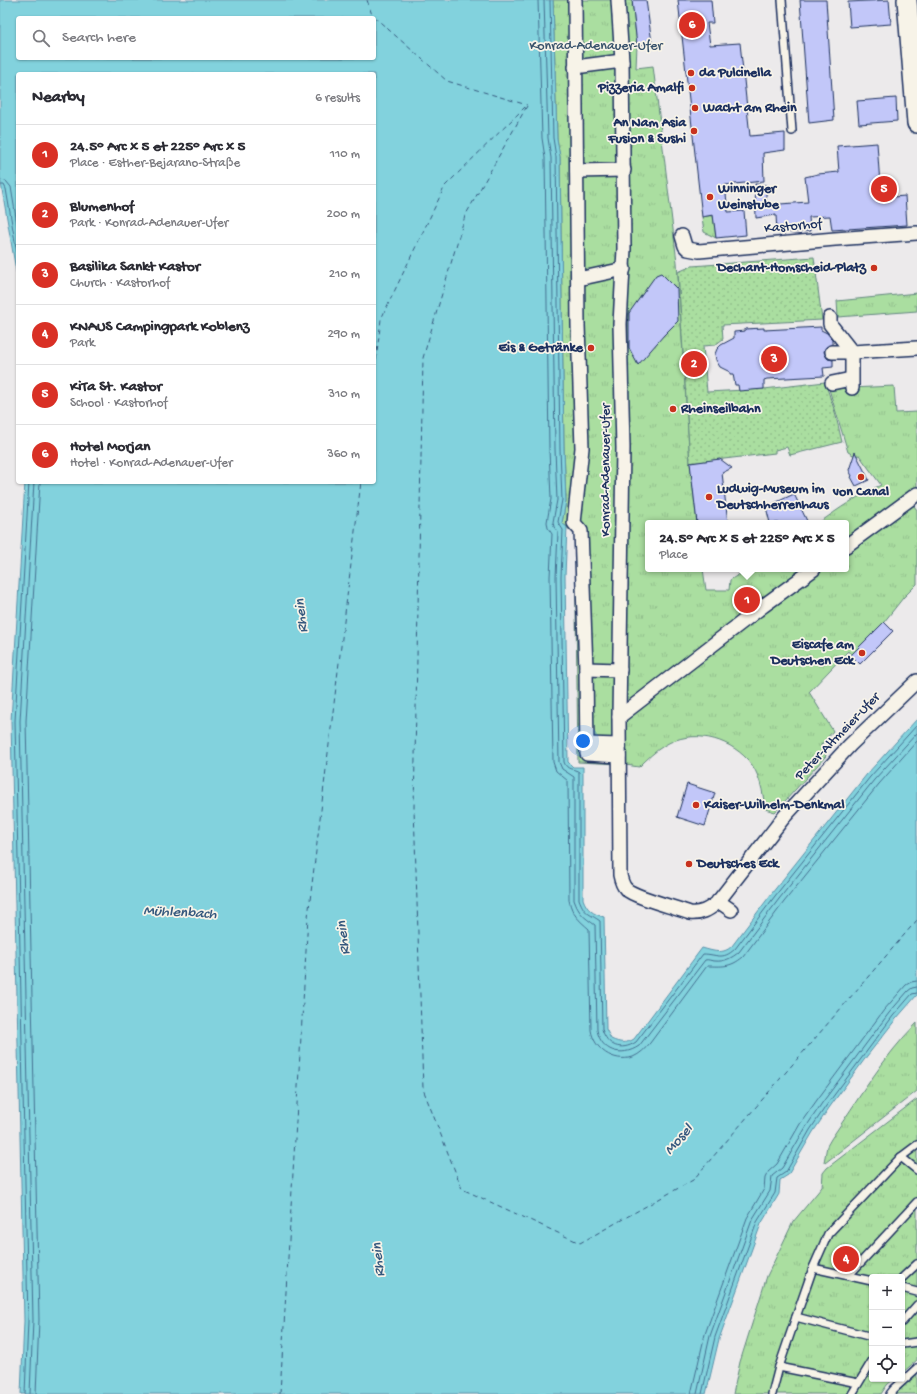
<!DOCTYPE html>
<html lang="en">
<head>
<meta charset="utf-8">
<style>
	:root { --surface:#fff; --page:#f2f2f3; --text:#2b2b33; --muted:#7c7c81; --line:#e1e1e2; --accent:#d93025 }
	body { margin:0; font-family:"Gochi Hand",sans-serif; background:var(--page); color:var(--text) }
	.controls { position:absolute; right:12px; bottom:12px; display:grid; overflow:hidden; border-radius:4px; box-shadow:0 1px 3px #0004 }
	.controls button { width:36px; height:36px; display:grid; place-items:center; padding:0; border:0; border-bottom:1px solid var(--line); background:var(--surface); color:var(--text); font:20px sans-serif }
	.you { position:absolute; left:583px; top:741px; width:14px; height:14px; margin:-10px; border:3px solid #fff; border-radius:50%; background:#1a73e8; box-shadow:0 0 0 6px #1a73e833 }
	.badge { display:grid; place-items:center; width:26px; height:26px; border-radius:50%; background:var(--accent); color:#fff; font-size:13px; font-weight:700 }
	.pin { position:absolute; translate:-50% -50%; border:2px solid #fff; box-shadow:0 1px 4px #0006 }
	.popup { position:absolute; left:645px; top:520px; width:204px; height:52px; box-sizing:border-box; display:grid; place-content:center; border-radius:4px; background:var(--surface); filter:drop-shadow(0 1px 3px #0005); font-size:13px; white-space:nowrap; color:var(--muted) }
	.popup b { font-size:15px; color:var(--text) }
	.popup::after { content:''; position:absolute; left:50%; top:100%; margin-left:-8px; border:8px solid transparent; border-top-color:var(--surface) }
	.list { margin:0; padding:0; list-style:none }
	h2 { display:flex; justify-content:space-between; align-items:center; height:52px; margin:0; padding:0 16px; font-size:17px }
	h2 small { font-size:13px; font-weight:400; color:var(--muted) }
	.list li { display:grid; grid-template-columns:26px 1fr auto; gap:12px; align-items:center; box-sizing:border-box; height:60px; padding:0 16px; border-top:1px solid var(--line) }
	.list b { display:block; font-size:15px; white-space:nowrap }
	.list p { margin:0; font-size:13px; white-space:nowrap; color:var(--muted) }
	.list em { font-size:13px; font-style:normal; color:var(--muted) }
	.icon { flex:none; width:22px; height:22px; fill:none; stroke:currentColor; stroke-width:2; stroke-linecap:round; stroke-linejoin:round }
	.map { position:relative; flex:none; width:917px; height:1394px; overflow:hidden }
	.search { position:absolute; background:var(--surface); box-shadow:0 1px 3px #0004; left:16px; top:16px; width:360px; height:44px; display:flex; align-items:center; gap:10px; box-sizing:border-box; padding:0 14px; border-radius:4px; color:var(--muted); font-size:15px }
	.panel { position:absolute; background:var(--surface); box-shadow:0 1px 3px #0004; left:16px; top:72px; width:360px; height:412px; border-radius:4px }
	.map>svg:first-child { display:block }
</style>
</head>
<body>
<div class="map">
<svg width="917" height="1394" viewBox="0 0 917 1394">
	<defs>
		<pattern id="grass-tufts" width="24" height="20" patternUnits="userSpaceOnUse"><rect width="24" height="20" fill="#aadea0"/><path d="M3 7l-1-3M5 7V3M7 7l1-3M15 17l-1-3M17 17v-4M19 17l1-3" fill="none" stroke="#92bf8c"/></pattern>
		<pattern id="garden-dots" width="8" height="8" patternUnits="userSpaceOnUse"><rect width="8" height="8" fill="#aadea0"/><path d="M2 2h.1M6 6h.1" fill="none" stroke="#92bf8c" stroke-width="1.8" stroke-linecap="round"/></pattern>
	</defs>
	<rect width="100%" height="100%" fill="#eceaeb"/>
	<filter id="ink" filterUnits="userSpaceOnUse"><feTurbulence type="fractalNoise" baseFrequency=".025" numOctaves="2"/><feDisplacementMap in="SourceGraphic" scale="8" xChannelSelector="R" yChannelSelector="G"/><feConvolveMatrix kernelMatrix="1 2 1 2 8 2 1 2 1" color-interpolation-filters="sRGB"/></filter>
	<g filter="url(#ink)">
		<g fill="url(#grass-tufts)" stroke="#62867f">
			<path d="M553,0H632L637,45L636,68L653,66L677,262L690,463L697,523H648V569H703L706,590H729L730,580L748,569H846V523H819C838,509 859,495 881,485L859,455L855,456L848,452L829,389L894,386L896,413L917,412V504L914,506L917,510V584L903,598L884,622L851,655L848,651L809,692L833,731L821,745L826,756L775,812L765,809C763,792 760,773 748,760C727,737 692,729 665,745C655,751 647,759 639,767L619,764L578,762L575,535L562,523L566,501L564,449L560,157L557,138Z"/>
			<path d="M713,215L716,238L704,232L702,217Z"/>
			<path d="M917,293V311L838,317L837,301Z"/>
			<path d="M917,1023V1091L825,1163L824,1162L827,1146L831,1139C858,1100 883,1057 917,1023Z"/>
			<path d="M917,1099V1360L902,1373V1277H872V1379H894L887,1385L881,1394H733L740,1362L767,1276L793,1222L822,1187L823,1173L827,1168Z"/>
		</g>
		<g fill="url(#garden-dots)" stroke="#62867f">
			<path d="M814,257L822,320L722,325L723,339L715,345L703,346L707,392L764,389L825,382L835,412L842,442L790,455L787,447L775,450V453L690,463L678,272L692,266Z"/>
			<path d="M917,1373V1394H896Z"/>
		</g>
		<path fill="#82d2dd" stroke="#5991aa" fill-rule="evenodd" d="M0,0H553L557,138L560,157L564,449L566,501L562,523L567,527L565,576L568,762L573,767H583V899C587,910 593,914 604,917L606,1029L611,1039C620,1043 626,1044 634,1039L702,948C713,951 723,955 732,946L772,893L867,774L917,719V995L896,1019L867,1056L829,1108L813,1132L788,1175L780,1180L779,1194L761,1224L719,1339L706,1394H21L24,1321L11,721L25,482H374V74H18V282L0,178ZM18,18H374V58H18Z"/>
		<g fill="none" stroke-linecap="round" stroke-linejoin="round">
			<g stroke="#447091" stroke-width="1">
				<path d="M538,0L542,138L545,158L549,449L551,499L547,522L548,528L552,534L550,577L553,762L556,771L568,781L569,900C572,915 579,920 589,929L591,1030C594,1049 613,1063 633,1057C640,1054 645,1049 650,1043L707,966C722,966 730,968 743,957L784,902L879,784L917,741"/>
				<path d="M544,0L548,138L551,158L555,449L557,500L553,522L554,527L558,532L556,577L559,762L562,769L574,777V900C579,914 584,917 595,925L597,1030C601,1051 621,1058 639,1046L705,960C708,959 711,961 715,961C724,962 732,958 739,952L779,899L874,780L917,733"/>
				<path d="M550,0L553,138L556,157L560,449L562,500L558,522L563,530L561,577L564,762C567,771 574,768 579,772V899C585,915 589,913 600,921L602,1029C607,1046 621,1052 636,1042L703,954C717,954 722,961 735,949L775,896L870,777L917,725"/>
				<path d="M0,180L6,181L11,187L18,230"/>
				<path d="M0,185H4L6,189L18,259"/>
				<path d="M25,1394L28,1321L15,721L29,482"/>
				<path d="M30,1394L33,1320L20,721L34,482"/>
				<path d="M36,1394L39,1320L26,721L40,482"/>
				<path d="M691,1394L705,1334L747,1218L764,1189L765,1178L768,1172L777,1164L800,1124L817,1100L884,1010L906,985L911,982L917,981"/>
				<path d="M697,1394L710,1336L752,1220L770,1191L772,1176L782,1168L806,1127L822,1103L889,1013L908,991L912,988L917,987"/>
				<path d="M702,1394L715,1337L757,1222L775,1193L777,1178L786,1172L810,1130L826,1106L893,1016L912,994L917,993"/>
			</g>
			<g stroke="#35587e" stroke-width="1" stroke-dasharray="5 4" stroke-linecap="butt">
				<path d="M367,0L372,15L447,81L527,105"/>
				<path d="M527,106L465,216L423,358L414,808L423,1089L462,1189L580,1243L693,1180L917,920"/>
				<path d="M374,378L381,319L445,186L525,107"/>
				<path d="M280,1394L308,917L361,482"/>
			</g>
		</g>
		<g fill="#c2c7f9" stroke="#1b2f5e">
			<path d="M632,0H646L652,43L637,45Z"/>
			<path d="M678,0H711L713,23H707L710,45L740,43L750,136L785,133V150L763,153L764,181L725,185L728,212L744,211L746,235L716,238L713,215L702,217Z"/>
			<path d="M800,0H826L834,120L809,123Z"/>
			<path d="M889,0L891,24L850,27L848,2Z"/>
			<path d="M896,98L897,121L859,124L857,101Z"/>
			<path d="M877,143L881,198L905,196L907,225L832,230L830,216L809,217L810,231L777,233L776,215L756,218L755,184L766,185V205L808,202L805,177L818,174L839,172L837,146Z"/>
			<path d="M661,273L677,289L678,321L664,335L638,365L629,348V313L656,275Z"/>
			<path d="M821,327V330L827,333L832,339V344L825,348L824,352L828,359L833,360V367L823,368L824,376L767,379L764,380V389L739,391L738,385H735L733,374H730V372L720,367L716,360L715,354L717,349L721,345L734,338V332L745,331V329L764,328V330Z"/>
			<path d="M855,452L869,480L856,486L851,477L852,476L849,470Z"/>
			<path d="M720,459L732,468L722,473L728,523H697L690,463Z"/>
			<path d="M794,494L808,523H770L766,507Z"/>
			<path d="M884,622L893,631L860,664L851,655Z"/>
			<path d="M687,784L715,793L705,826L677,817Z"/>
		</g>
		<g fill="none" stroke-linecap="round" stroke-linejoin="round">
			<g stroke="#1b2f5e" stroke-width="10">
				<g id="lane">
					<path d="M782,0L792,131"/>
					<path d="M901,1157L917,1170"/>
					<path d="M813,1268L872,1281"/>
					<path d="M849,1275L917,1202"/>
					<path d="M902,1278L917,1264"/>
					<path d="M902,1288L917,1292"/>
					<path d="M796,1317L872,1337"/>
					<path d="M902,1322L917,1305"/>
					<path d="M902,1344L917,1342"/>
					<path d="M779,1367L858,1383"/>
					<path d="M772,1394L779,1367L796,1317L813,1268L828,1234L901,1157L917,1145"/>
					<path d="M852,1394L872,1361"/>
					<path d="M890,1394L894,1389L917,1368"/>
				</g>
			</g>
			<g stroke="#1b2f5e" stroke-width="16">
				<g id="street">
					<path d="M575,0L578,325L582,448L574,523L581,531L586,669L587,754L619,756"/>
					<path d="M618,0L622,61L624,249L620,324L623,448L619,717L620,875C621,880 622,885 626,889C634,897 677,908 690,913C701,914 708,910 717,903L784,817L850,745L917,681"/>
					<path d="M575,67L622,61"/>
					<path d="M577,171L624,170"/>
					<path d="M682,236L685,246L688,249L699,251L835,239L917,233"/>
					<path d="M578,279L624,269"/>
					<path d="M830,318V324L852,352V388"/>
					<path d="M832,352H852L917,348"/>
					<path d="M832,383L851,379"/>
					<path d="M846,546L917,494"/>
					<path d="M586,669L620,670"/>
					<path d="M619,717L763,606L814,569"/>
					<path d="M587,744L619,745"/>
					<path d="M718,901L731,910"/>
				</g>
			</g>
			<g stroke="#1b2f5e" stroke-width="22">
				<path id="secondary" d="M907,0L917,123"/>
			</g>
			<use href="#lane" stroke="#f7f3e8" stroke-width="7"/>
			<use href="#street" stroke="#f7f3e8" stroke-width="13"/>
			<use href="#secondary" stroke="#f7f3e8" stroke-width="19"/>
		</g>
	</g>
	<g fill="#c8321e" stroke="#f7f3e8" stroke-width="1.5">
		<circle cx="691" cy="73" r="4"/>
		<circle cx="692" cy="88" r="4"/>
		<circle cx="695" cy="108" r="4"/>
		<circle cx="694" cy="131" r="4"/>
		<circle cx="710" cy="197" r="4"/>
		<circle cx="874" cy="268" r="4"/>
		<circle cx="591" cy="348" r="4"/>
		<circle cx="673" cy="409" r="4"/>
		<circle cx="861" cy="477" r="4"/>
		<circle cx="709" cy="497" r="4"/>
		<circle cx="862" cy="653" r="4"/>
		<circle cx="696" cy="805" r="4"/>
		<circle cx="689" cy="864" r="4"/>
	</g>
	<g text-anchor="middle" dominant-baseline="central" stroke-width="3.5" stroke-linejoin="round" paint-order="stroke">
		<g font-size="14" fill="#38526b" stroke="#f7f3e8">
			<text x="596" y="46">Konrad-Adenauer-Ufer</text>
		</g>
		<g font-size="14" font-weight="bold" fill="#1b2f5e" stroke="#f7f3e8" text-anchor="start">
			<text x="699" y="73">da Pulcinella</text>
			<text x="684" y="88" text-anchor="end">Pizzeria Amalfi</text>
			<text x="703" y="108">Wacht am Rhein</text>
			<text x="686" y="123" text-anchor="end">An Nam Asia<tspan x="686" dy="16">Fusion &amp; Sushi</tspan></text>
			<text x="718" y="189">Winninger<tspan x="718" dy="16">Weinstube</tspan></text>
			<text x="866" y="268" text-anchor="end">Dechant-Homscheid-Platz</text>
			<text x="583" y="348" text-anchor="end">Eis &amp; Getränke</text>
			<text x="681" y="409">Rheinseilbahn</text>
			<text x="717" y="489">Ludwig-Museum im<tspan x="717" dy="16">Deutschherrenhaus</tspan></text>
			<text x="861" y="492" text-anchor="middle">von Canal</text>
			<text x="854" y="645" text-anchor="end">Eiscafe am<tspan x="854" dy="16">Deutschen Eck</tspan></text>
			<text x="704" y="805">Kaiser-Wilhelm-Denkmal</text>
			<text x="697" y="864">Deutsches Eck</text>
		</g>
		<g font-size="14" fill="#1b2f5e" stroke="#f7f3e8">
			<text transform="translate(793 227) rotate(-5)">Kastorhof</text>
			<text transform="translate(606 470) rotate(-90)">Konrad-Adenauer-Ufer</text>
			<text transform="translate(838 737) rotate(-46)">Peter-Altmeier-Ufer</text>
		</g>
		<g font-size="15" font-style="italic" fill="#35587e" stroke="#f7f3e8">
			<text transform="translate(302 616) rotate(-96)">Rhein</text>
			<text transform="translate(180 913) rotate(3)">Mühlenbach</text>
			<text transform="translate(344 938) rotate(-97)">Rhein</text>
			<text transform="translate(679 1140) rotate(-49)">Mosel</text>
			<text transform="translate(379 1260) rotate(-96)">Rhein</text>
		</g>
	</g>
</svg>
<div class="controls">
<button>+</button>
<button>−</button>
<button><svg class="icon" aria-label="locate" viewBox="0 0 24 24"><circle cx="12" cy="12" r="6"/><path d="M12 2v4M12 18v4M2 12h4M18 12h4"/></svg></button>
</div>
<div class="you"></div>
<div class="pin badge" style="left:747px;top:600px">1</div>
<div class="popup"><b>24.5° Arc x 5 et 225° Arc x 5</b>Place</div>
<div class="pin badge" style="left:694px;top:364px">2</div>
<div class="pin badge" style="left:774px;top:359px">3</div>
<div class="pin badge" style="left:846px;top:1259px">4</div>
<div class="pin badge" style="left:884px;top:189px">5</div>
<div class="pin badge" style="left:692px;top:25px">6</div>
<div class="search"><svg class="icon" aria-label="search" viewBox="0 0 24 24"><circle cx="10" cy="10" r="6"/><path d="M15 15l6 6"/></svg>Search here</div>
<section class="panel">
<h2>Nearby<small>6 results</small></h2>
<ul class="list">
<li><span class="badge">1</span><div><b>24.5° Arc x 5 et 225° Arc x 5</b><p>Place · Esther-Bejarano-Straße</p></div><em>110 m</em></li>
<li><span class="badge">2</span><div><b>Blumenhof</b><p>Park · Konrad-Adenauer-Ufer</p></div><em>200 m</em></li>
<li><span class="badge">3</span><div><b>Basilika Sankt Kastor</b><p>Church · Kastorhof</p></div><em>210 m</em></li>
<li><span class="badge">4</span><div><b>KNAUS Campingpark Koblenz</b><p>Park</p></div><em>290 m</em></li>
<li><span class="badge">5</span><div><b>KiTa St. Kastor</b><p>School · Kastorhof</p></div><em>310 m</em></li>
<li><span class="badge">6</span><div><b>Hotel Morjan</b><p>Hotel · Konrad-Adenauer-Ufer</p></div><em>360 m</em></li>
</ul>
</section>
</div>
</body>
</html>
